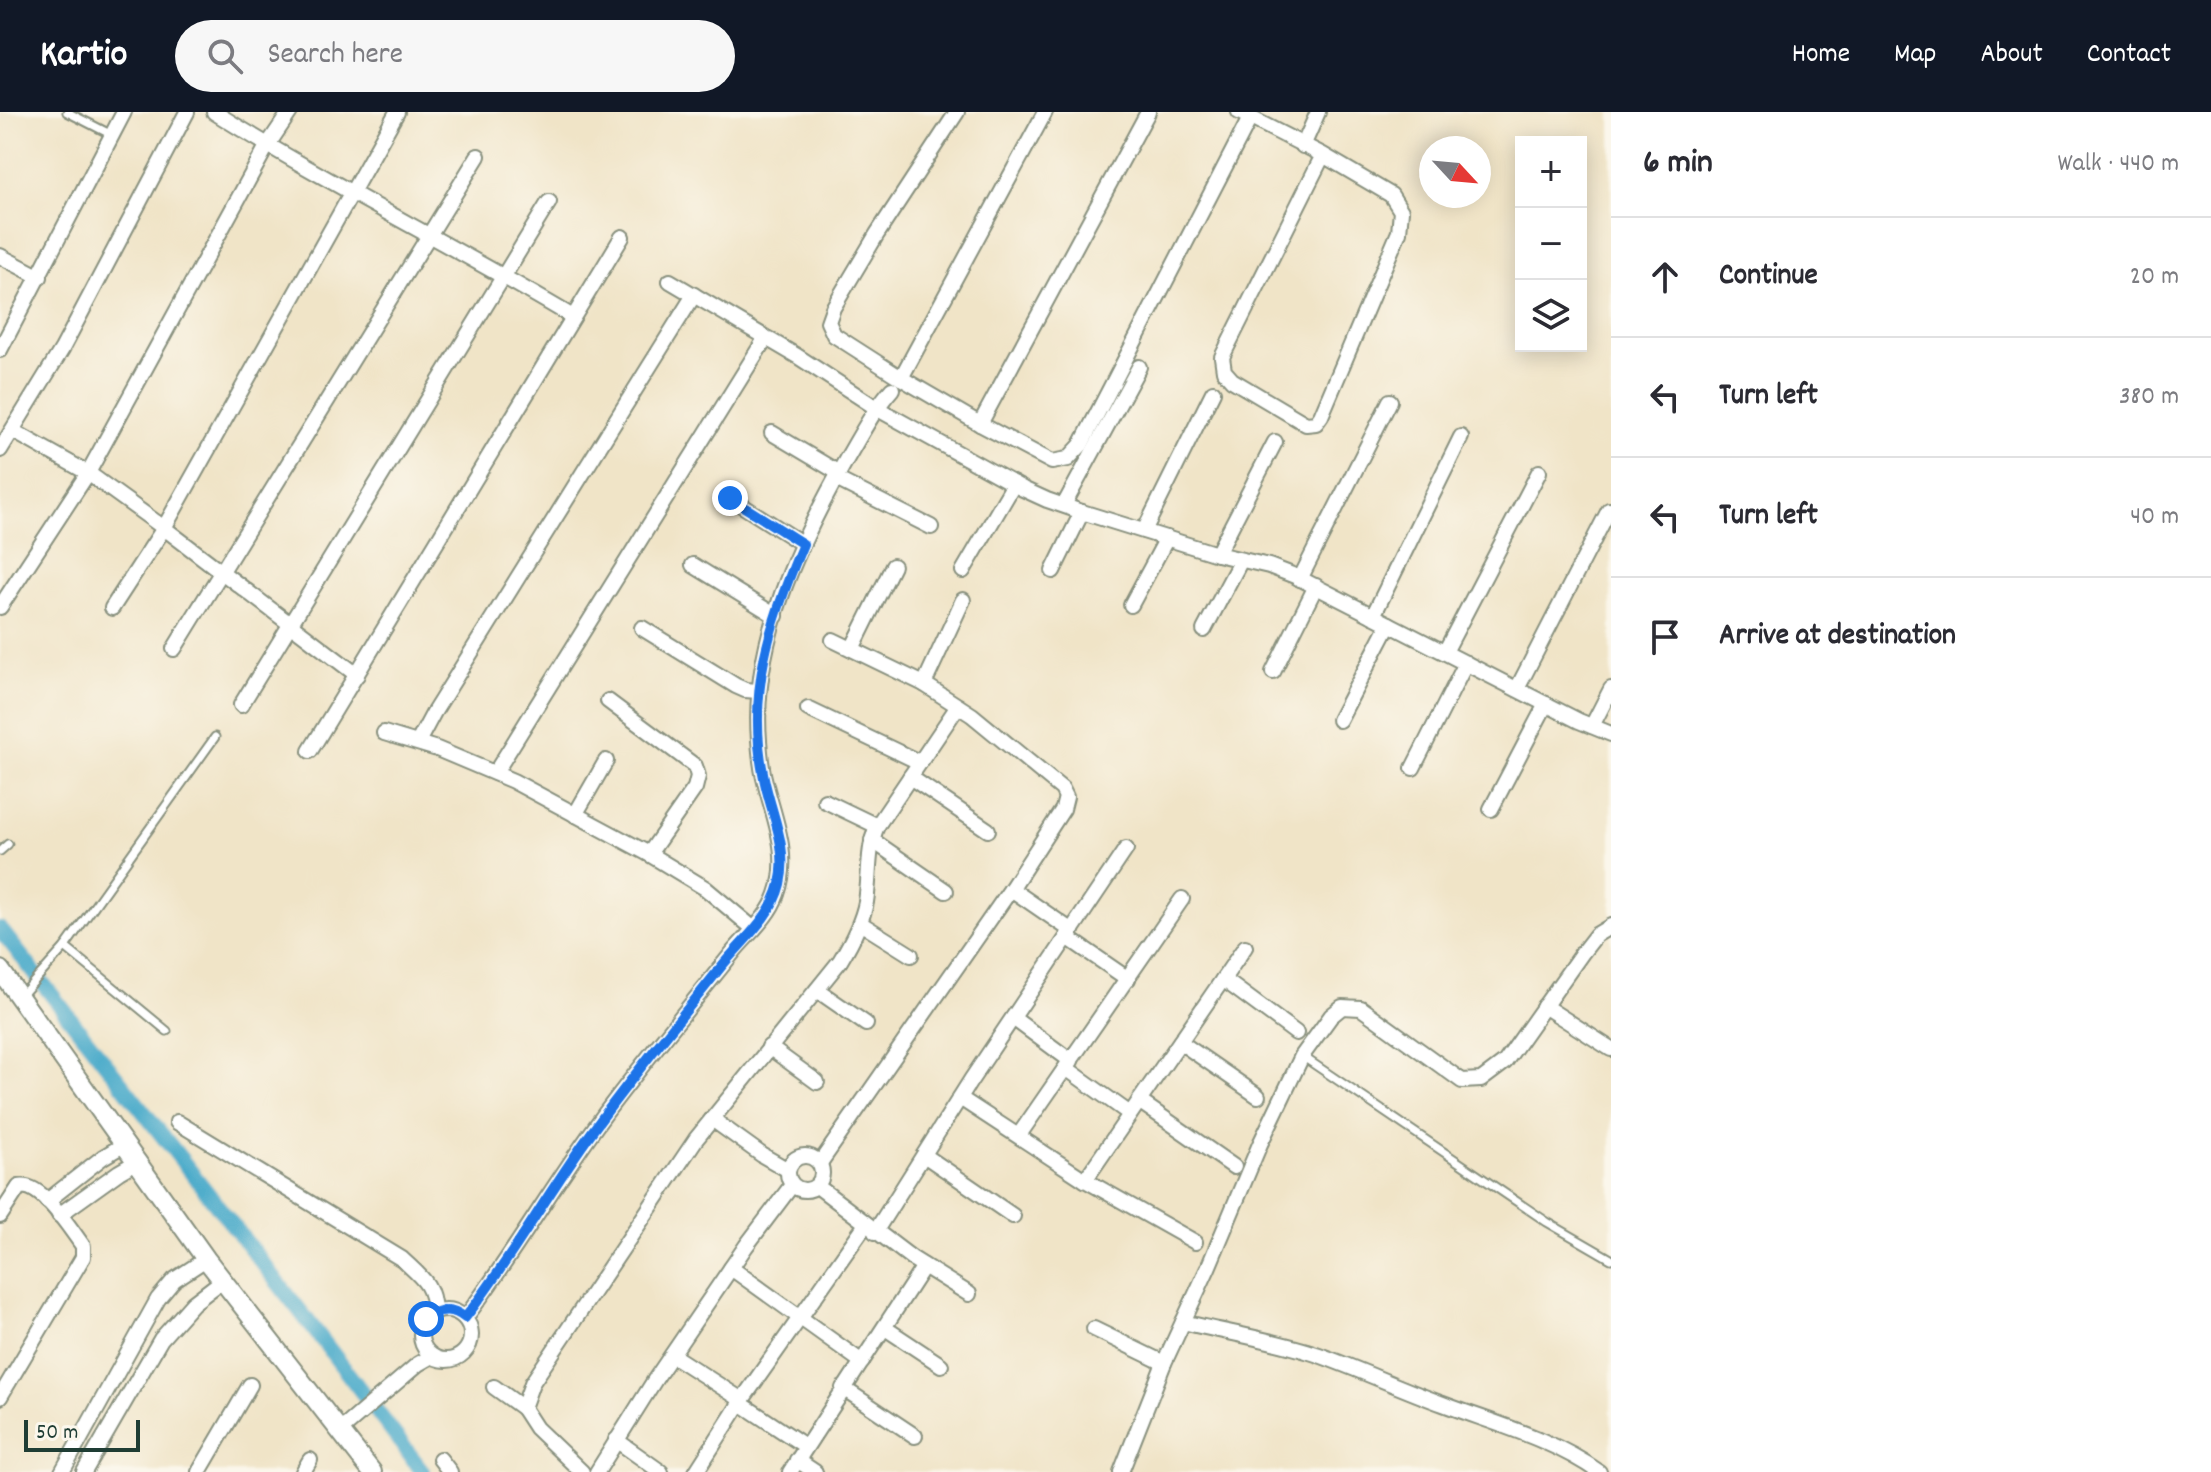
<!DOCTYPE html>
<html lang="en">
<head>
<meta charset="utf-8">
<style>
	:root { --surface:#fff; --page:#f7f7f7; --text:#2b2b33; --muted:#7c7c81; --line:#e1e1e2; --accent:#111827 }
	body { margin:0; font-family:Dekko,sans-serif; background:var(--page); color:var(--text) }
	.controls { position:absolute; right:24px; top:24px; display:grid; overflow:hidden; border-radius:0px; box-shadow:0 4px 20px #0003 }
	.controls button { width:72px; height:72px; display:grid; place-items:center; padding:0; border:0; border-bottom:2px solid var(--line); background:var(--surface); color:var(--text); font:40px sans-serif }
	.compass { position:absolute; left:1419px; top:24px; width:72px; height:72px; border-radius:50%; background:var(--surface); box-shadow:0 4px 20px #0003; rotate:116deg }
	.scale { position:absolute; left:24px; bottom:20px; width:116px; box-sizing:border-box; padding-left:8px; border:4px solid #1f3d34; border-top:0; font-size:22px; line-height:28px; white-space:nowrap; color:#1f3d34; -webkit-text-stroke:6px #fbf7ec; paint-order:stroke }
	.stop { position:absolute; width:24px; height:24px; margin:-18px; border:6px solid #1a73e8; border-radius:50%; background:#fff }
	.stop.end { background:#1a73e8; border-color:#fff; box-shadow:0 2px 8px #0008 }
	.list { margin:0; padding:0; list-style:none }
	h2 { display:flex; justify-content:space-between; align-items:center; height:104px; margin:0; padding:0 32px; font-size:34px }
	h2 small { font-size:26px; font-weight:400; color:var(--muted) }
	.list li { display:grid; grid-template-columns:52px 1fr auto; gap:24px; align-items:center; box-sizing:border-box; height:120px; padding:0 32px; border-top:2px solid var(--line) }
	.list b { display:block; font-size:30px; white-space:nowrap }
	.list em { font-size:26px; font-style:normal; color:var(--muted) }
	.icon { flex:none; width:44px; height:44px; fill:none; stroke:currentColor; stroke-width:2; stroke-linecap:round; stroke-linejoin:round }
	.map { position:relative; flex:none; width:1611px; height:1360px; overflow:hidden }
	header { display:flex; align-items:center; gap:48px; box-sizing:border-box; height:112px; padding:0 40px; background:var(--accent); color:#fff }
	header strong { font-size:38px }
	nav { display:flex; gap:44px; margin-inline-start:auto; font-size:28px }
	.search { width:560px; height:72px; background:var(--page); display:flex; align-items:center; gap:20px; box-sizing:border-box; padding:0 28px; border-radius:44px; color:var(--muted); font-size:30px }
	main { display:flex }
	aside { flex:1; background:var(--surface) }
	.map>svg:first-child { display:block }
</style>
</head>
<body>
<header>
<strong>Kartio</strong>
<div class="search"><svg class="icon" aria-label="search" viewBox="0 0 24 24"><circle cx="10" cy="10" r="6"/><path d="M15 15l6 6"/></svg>Search here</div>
<nav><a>Home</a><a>Map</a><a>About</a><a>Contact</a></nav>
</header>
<main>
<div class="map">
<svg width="1611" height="1360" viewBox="0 0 1611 1360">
	<rect width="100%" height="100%" fill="#fbf7ec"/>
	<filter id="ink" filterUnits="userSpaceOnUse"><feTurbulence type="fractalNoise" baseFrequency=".0125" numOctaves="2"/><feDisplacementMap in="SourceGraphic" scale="16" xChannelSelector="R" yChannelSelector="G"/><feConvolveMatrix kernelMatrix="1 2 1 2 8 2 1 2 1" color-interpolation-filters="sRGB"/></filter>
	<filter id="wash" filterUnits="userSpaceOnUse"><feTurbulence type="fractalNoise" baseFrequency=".006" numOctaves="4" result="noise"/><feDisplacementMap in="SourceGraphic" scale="32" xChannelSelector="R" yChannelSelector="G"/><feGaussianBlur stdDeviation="1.8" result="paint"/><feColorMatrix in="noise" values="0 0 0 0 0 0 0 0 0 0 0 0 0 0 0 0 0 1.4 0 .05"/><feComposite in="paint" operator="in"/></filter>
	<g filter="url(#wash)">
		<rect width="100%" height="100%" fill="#f0e4c7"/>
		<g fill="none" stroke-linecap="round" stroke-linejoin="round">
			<path stroke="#4babca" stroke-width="16" d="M0,817L297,1195L423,1360"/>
		</g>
	</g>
	<g filter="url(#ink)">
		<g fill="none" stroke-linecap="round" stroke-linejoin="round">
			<g stroke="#88907e" stroke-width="11">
				<g id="service">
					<path d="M67,0L112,23"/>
					<path d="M0,739L8,732"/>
					<path d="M65,835L167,919"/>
					<path d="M20,885L65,835L215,625"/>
					<path d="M1302,944L1547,1110L1611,1147"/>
				</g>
			</g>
			<g stroke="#88907e" stroke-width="18">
				<g id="minor">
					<path d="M214,0C331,74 455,134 573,205"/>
					<path d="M957,0L877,122L833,196L828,210L834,223L901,266L980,312L1052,350L1068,347L1081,333L1250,6"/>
					<path d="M1239,0L1323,43L1391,83L1401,99L1399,120L1321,304L1316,311L1306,312L1232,268L1224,259L1222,245L1323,43"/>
					<path d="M1303,34L1318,0"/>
					<path d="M0,144L40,165"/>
					<path d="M670,169L797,244L878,297L1023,377L1047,388L1082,400L1217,442L1269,454L1295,464L1579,609L1611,622"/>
					<path d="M0,238L124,0"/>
					<path d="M901,266L1045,0"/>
					<path d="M980,312L1148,0"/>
					<path d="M13,319L88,361L164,416L357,563"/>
					<path d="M772,321L839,361"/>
					<path d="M0,338L62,237L187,0"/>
					<path d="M836,367L931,415"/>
					<path d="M730,386L803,432"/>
					<path d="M1064,393L1139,255"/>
					<path d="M1144,419L1213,280"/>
					<path d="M1217,442L1275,330"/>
					<path d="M693,453L776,504"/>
					<path d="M963,459L1014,372"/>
					<path d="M1053,459L1082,400"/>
					<path d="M1300,467L1390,289"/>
					<path d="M1131,493L1167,426"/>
					<path d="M0,495L88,361L267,34L290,0"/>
					<path d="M112,496L164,416L397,0"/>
					<path d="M1373,504L1461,325"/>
					<path d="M642,516L736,574L745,578L758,579"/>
					<path d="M1204,518L1241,448"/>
					<path d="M174,537L478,44"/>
					<path d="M852,537L893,454"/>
					<path d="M1445,540L1539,360"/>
					<path d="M1273,560L1316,474"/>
					<path d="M924,572L963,488"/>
					<path d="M1517,577L1609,398"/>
					<path d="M608,589L695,654L698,664L695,676L649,742"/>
					<path d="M241,593L549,90"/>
					<path d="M808,597L919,650"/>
					<path d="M1339,608L1389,512"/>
					<path d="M1592,614L1611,577"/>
					<path d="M384,621L437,637L513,669L649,742L705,776L754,817"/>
					<path d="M418,630L434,600L694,183"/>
					<path d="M310,639L622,125"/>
					<path d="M1413,656L1466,551"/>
					<path d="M495,661L765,227"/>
					<path d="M910,665L988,718"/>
					<path d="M825,689L877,714"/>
					<path d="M1491,697L1546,592"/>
					<path d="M575,703L606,649"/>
					<path d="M872,728L946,779"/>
					<path d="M1011,777L1072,819"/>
					<path d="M860,811L911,843"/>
					<path d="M1067,825L1128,867"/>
					<path d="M1223,867L1296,921"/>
					<path d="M817,878L866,912"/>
					<path d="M1544,894L1611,937"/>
					<path d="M1013,906L1071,949"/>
					<path d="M1180,930L1258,984"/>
					<path d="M769,935L817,970"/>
					<path d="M1066,956L1130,1002"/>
					<path d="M960,986L1085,1068L1195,1130"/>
					<path d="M1139,989L1234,1055"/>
					<path d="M712,1007L762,1043L788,1058"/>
					<path d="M177,1010L402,1147C422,1166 433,1172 434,1200"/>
					<path d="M1019,1023L1182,787"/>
					<path d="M924,1043L1013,1104"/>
					<circle cx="805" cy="1061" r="17"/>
					<path d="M820,1051L1011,777L1063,697L1066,685L1062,677L972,603L924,572L833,528"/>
					<path d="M1085,1068L1245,835"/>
					<path d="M817,1074L913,1147L969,1182"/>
					<path d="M47,1089L103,1045L125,1032"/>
					<path d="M59,1103L119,1060L138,1049"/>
					<path d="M0,1104L19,1075C41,1069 71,1118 83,1134V1145L0,1285"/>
					<path d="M875,1120L971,968L1126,737"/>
					<path d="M731,1156L862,1250"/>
					<circle cx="446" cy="1223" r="25"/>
					<path d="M465,1206C518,1137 560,1060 613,991C652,940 693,890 734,839C749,821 769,805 777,782C791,743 774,707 765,670C761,656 760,641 759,628C751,530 799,431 846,348C860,324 874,297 892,277"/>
					<path d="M1183,1210C1228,1221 1275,1228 1319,1243C1361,1258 1401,1277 1443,1292C1496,1312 1553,1327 1599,1360"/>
					<path d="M885,1216L941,1253"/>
					<path d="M1094,1217L1164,1251"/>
					<path d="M672,1243L742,1288"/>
					<path d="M494,1275L523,1296"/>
					<path d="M843,1276L915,1324"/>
					<path d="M740,1291L805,1334"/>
					<path d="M341,1318L418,1252L432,1244"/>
					<path d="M616,1328L661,1360"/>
					<path d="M440,1347L450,1360"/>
					<path d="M797,1348L815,1360"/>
					<path d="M62,1360L158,1187L174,1168L206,1147"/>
					<path d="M84,1360L161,1227L193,1191L223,1168"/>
					<path d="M199,1360L250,1273"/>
					<path d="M303,1360L310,1348"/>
					<path d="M582,1360L536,1316L523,1296L532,1271L696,1027L840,849C851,831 862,811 866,790C870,765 867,737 877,714L958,594"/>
					<path d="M597,1360L656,1266L746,1134L792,1073"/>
					<path d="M696,1360L742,1288L866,1112"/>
					<path d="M790,1360L924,1154"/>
					<path d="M1121,1360L1164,1251L1208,1156L1260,1032L1302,944L1331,904L1342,895L1361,896L1462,969L1481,968L1505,950L1582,841L1596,823L1611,814"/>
				</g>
			</g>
			<g stroke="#88907e" stroke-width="22">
				<path id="tertiary" d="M0,858L206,1147L372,1360"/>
			</g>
			<use href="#service" stroke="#fff" stroke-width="7"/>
			<use href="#minor" stroke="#fff" stroke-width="14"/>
			<use href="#tertiary" stroke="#fff" stroke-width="18"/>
		</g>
	</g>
	<g fill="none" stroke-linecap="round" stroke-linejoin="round" filter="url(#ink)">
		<path stroke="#1a73e8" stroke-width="10" d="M426,1207C439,1196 452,1195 465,1206C509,1150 543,1089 584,1031C627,970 675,913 721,855C742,829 772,805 780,772C789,735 771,702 764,666C746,581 770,510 803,432L730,386"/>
	</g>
</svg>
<div class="controls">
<button>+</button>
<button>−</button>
<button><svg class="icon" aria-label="layers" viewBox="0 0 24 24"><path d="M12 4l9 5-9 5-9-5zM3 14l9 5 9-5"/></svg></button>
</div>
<svg class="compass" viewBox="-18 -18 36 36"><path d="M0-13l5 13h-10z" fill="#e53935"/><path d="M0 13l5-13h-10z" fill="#7c7c81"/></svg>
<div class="scale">50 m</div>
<div class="stop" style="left:426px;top:1207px"></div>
<div class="stop end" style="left:730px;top:386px"></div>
</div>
<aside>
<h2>6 min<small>Walk · 440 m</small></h2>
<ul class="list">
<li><svg class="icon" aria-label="ahead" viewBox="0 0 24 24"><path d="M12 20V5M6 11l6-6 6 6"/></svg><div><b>Continue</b></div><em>20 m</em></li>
<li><svg class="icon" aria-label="left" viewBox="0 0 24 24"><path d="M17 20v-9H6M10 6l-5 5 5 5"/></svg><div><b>Turn left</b></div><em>380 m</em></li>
<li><svg class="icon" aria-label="left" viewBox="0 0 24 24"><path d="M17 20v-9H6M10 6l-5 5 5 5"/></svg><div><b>Turn left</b></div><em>40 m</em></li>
<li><svg class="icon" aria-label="arrive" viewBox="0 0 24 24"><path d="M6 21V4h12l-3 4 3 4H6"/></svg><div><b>Arrive at destination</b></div></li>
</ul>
</aside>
</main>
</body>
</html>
